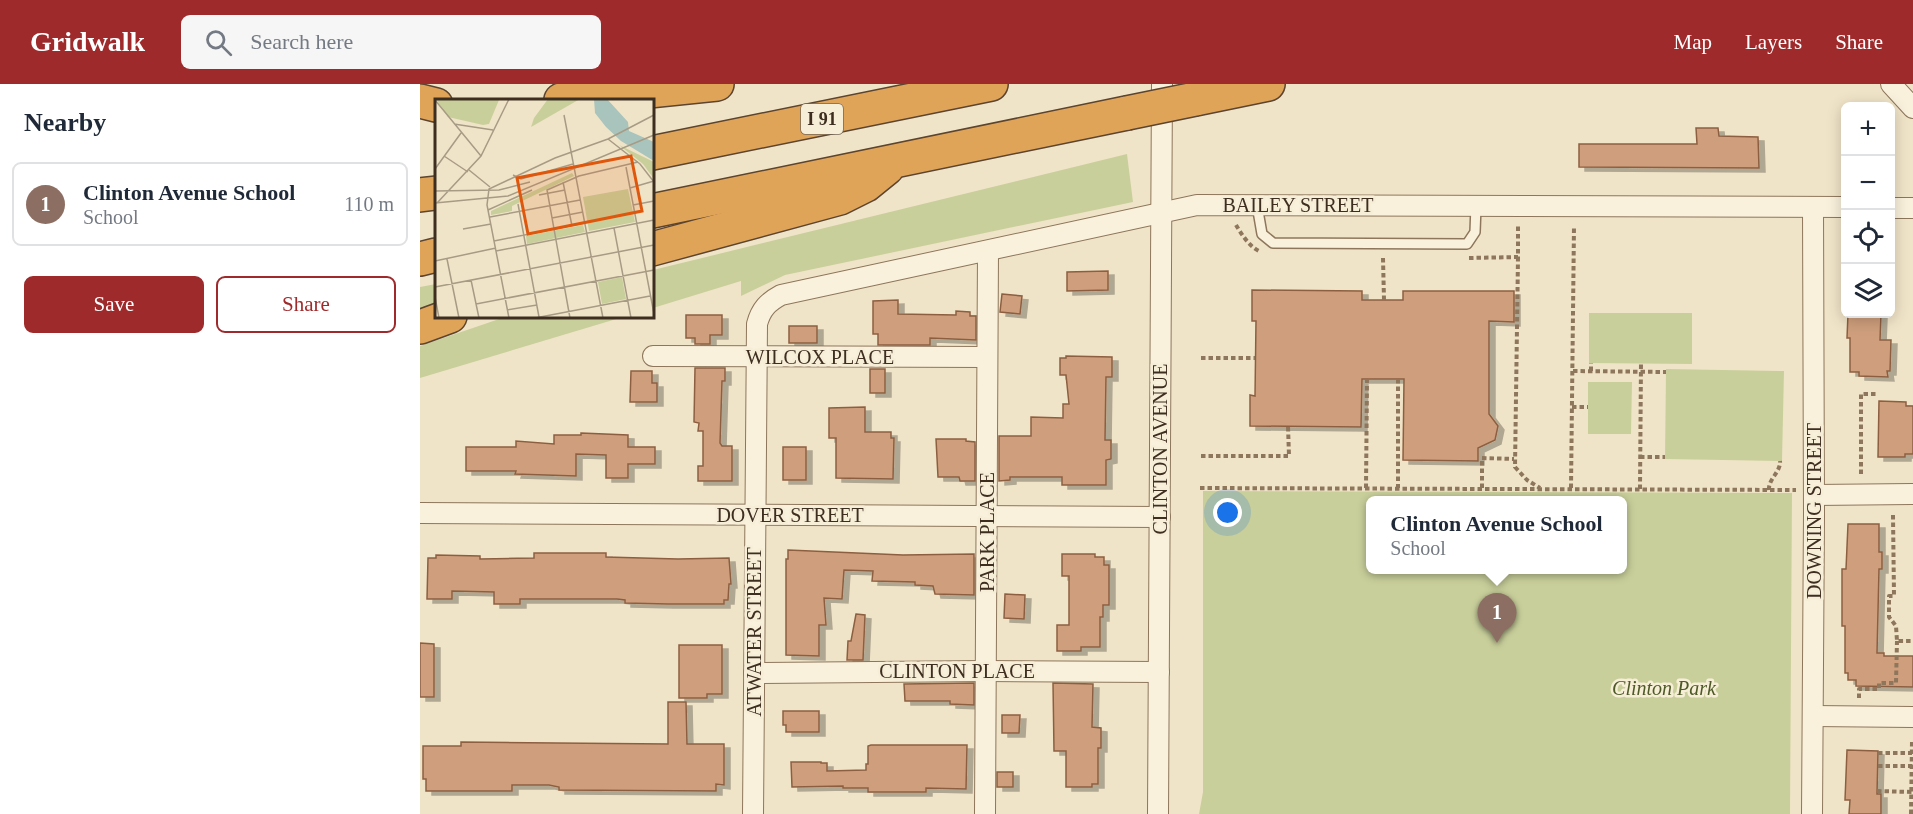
<!DOCTYPE html>
<html lang="en">
<head>
<meta charset="utf-8">
<style>
	:root { --surface:#fff; --page:#f6f6f7; --text:#1f2937; --muted:#747a83; --line:#e0e1e3; --accent:#9e2a2b }
	body { margin:0; font-family:"Times New Roman",serif; background:var(--page); color:var(--text) }
	.controls { position:absolute; right:18px; top:18px; display:grid; overflow:hidden; border-radius:9px; box-shadow:0 3px 15px #0003 }
	.controls button { width:54px; height:54px; display:grid; place-items:center; padding:0; border:0; border-bottom:2px solid var(--line); background:var(--surface); color:var(--text); font:30px sans-serif }
	.you { position:absolute; left:808px; top:429px; width:21px; height:21px; margin:-15px; border:4px solid #fff; border-radius:50%; background:#1a73e8; box-shadow:0 0 0 9px #1a73e833 }
	.badge { display:grid; place-items:center; width:39px; height:39px; border-radius:50%; background:var(--accent); color:#fff; font-size:20px; font-weight:700 }
	.pin { position:absolute; translate:-50% -50px; filter:drop-shadow(0 2px 3px #0008) }
	.pin::after { content:''; position:absolute; top:32px; width:21px; height:18px; background:inherit; clip-path:polygon(0 0,100% 0,50% 100%) }
	.popup { position:absolute; left:946px; top:412px; width:261px; height:78px; box-sizing:border-box; display:grid; place-content:center; border-radius:9px; background:var(--surface); filter:drop-shadow(0 2px 4px #0005); font-size:20px; white-space:nowrap; color:var(--muted) }
	.popup b { font-size:22px; color:var(--text) }
	.popup::after { content:''; position:absolute; left:50%; top:100%; margin-left:-12px; border:12px solid transparent; border-top-color:var(--surface) }
	.list { margin:0; padding:0; list-style:none }
	h2 { display:flex; justify-content:space-between; align-items:center; height:78px; margin:0; padding:0 24px; font-size:26px }
	h2 small { font-size:20px; font-weight:400; color:var(--muted) }
	.list li { display:grid; grid-template-columns:39px 1fr auto; gap:18px; align-items:center; box-sizing:border-box; height:84px; margin:0 12px 12px; padding:0 12px; border:2px solid var(--line); border-radius:9px }
	.list b { display:block; font-size:22px; white-space:nowrap }
	.list p { margin:0; font-size:20px; white-space:nowrap; color:var(--muted) }
	.list em { font-size:20px; font-style:normal; color:var(--muted) }
	.actions { display:flex; gap:12px; padding:18px 24px }
	.actions a { flex:1; padding:14px 0; border:2px solid var(--accent); border-radius:9px; text-align:center; font-size:21px; color:var(--accent) }
	.actions .main { background:var(--accent); color:#fff }
	.icon { flex:none; width:33px; height:33px; fill:none; stroke:currentColor; stroke-width:2; stroke-linecap:round; stroke-linejoin:round }
	.map { position:relative; flex:none; width:1493px; height:730px; overflow:hidden }
	header { display:flex; align-items:center; gap:36px; box-sizing:border-box; height:84px; padding:0 30px; background:var(--accent); color:#fff }
	header strong { font-size:28px }
	nav { display:flex; gap:33px; margin-inline-start:auto; font-size:21px }
	.search { width:420px; height:54px; background:var(--page); display:flex; align-items:center; gap:15px; box-sizing:border-box; padding:0 21px; border-radius:9px; color:var(--muted); font-size:22px }
	main { display:flex }
	aside { flex:1; background:var(--surface) }
	.map>svg:first-child { display:block }
</style>
</head>
<body>
<header>
<strong>Gridwalk</strong>
<div class="search"><svg class="icon" aria-label="search" viewBox="0 0 24 24"><circle cx="10" cy="10" r="6"/><path d="M15 15l6 6"/></svg>Search here</div>
<nav><a>Map</a><a>Layers</a><a>Share</a></nav>
</header>
<main>
<aside>
<h2>Nearby<small></small></h2>
<ul class="list">
<li><span class="badge" style="background:#8d6e63">1</span><div><b>Clinton Avenue School</b><p>School</p></div><em>110 m</em></li>
</ul>
<div class="actions"><a class="main">Save</a><a>Share</a></div>
</aside>
<div class="map">
<svg width="1493" height="730" viewBox="0 0 1493 730">
	<defs>
		<filter id="shadow"><feDropShadow dx="6" dy="4" stdDeviation="0" flood-color="#0004"/></filter>
	</defs>
	<rect width="100%" height="100%" fill="#f0e4c8"/>
	<g fill="#c9cf9b" fill-rule="evenodd">
		<path d="M707,70L713,118L365,191L321,212V197L233,224V186Z"/>
		<path d="M16,200V226L0,231V203Z"/>
		<path d="M1169,229H1272V280L1169,279Z"/>
		<path d="M88,232H203V233L0,294V262Z"/>
		<path d="M1246,285L1364,287L1362,377L1245,375Z"/>
		<path d="M1168,298H1212L1211,350H1168Z"/>
		<path d="M783,407L1372,409L1370,730H779L783,708ZM951,416H1203V486H951Z"/>
	</g>
	<g fill="#cf9f7d" stroke="#8d5f41" stroke-width="1.5" filter="url(#shadow)">
		<path d="M1276,44H1298L1299,52L1338,53L1339,84L1159,83V60H1277Z"/>
		<path d="M688,187V206L647,207V188Z"/>
		<path d="M832,206L942,207V216H983V207H1094V238L1069,237V330L1078,342L1075,356L1058,364V377L983,376L984,295H942L941,343L830,342V311L835,312L836,237H832Z"/>
		<path d="M582,210L602,212L600,230L580,228Z"/>
		<path d="M478,216V230L536,231V227L550,228V232H556V256L510,254V261H458V250H453V217Z"/>
		<path d="M1428,230H1461L1460,256H1471L1470,287H1467L1468,293L1439,292V288H1430V254H1427Z"/>
		<path d="M266,231H302V251H290V260H275V254H266Z"/>
		<rect x="369" y="242" width="28" height="17"/>
		<path d="M646,272L692,273V293H686L685,356H691V375L686,376V401H642V393H590V396L579,397V352H611V333L643,334V320H649L646,291H640V274H646Z"/>
		<path d="M275,284H305V297H302L300,359L302,362H312V397H278V382H283V347H278L279,339L274,338Z"/>
		<rect x="450" y="285" width="15" height="24"/>
		<path d="M211,287H232V299H237V318H210Z"/>
		<path d="M1459,317L1486,318V322H1493V370H1485V373H1458Z"/>
		<path d="M445,323V348H471V354H474L473,395L416,394V354H409V324Z"/>
		<path d="M161,349L208,351V363H235V380H208V394H186V371L156,370V392L95,390L96,387H46V363H96V357L134,360V351H161Z"/>
		<path d="M516,355H546V357L555,358V397H540L539,393H518Z"/>
		<rect x="363" y="363" width="23" height="33"/>
		<path d="M1428,440H1459V468H1462V485H1459L1457,569H1464V572H1493V603L1436,602V596H1428V589H1425V542H1422V485H1426Z"/>
		<path d="M368,466L483,471L554,470V511L515,510L513,502L495,501V498L452,497L453,487L424,486L422,515L404,514L406,541H399V572L366,571V475H368Z"/>
		<path d="M114,469H186V473L258,475L309,474L311,500H309L308,516H304V520H248L205,519V516L197,515H100V520H74V508L32,507V515H7L8,474H16V471L60,472V475L114,474Z"/>
		<path d="M642,470H675V473H684V481H689V521H683V533H680V563H661V567H637V541H649V492H642Z"/>
		<path d="M585,510L605,511L604,535L584,534Z"/>
		<path d="M436,530L445,531L443,576H427L428,557H431Z"/>
		<path d="M0,559L14,560V613H0Z"/>
		<path d="M259,561H302V610H287V614H259Z"/>
		<path d="M554,599V621L530,620V617H485L484,600Z"/>
		<path d="M633,599L673,600L672,643L681,644V664H678V700H672V703H646V667H634Z"/>
		<path d="M248,618H266L267,660H304V701L296,700V707L139,706V703L129,701H92V707H6V695H3V662H41V658L248,660Z"/>
		<path d="M363,627H399V648H366V641H363Z"/>
		<path d="M582,631H600L599,649H582Z"/>
		<path d="M451,661H547L546,705L506,704V708H448V704H423V702L372,703L371,678H401V679H407V687L446,686V680H448V662Z"/>
		<path d="M1427,666L1458,667L1457,710H1461V730H1429L1430,716H1425Z"/>
		<rect x="577" y="688" width="16" height="15"/>
	</g>
	<g fill="none" stroke-linecap="round" stroke-linejoin="round">
		<g stroke="#8d765c" stroke-width="12">
			<path id="lane" d="M837,121L842,150L853,159L1047,160L1055,148L1056,122"/>
		</g>
		<g stroke="#8d765c" stroke-width="22">
			<g id="street">
				<path d="M1471,0L1493,24"/>
				<path d="M1470,124H1493"/>
				<path d="M233,272L567,273"/>
				<path d="M1394,411L1493,410"/>
				<path d="M0,429L740,433"/>
				<path d="M334,589L566,587L739,588"/>
				<path d="M1393,632L1493,633"/>
				<path d="M333,730L337,240C341,225 348,218 361,211L777,121L1426,123"/>
				<path d="M565,730L568,167"/>
				<path d="M738,730L742,0"/>
				<path d="M1392,730L1394,430L1393,123"/>
			</g>
		</g>
		<g stroke="#5b4430" stroke-width="36">
			<g id="highway">
				<path d="M775,15L848,0"/>
				<path d="M141,16L297,0"/>
				<path d="M0,17L16,21"/>
				<path d="M232,69L571,0"/>
				<path d="M0,111L16,109"/>
				<path d="M232,127L707,29"/>
				<path d="M232,165L420,114L446,101L467,84"/>
				<path d="M0,175L16,171"/>
				<path d="M0,243L30,232"/>
			</g>
		</g>
		<g stroke="#8d765c" stroke-width="4" stroke-dasharray="4.5 3" stroke-linecap="butt">
			<path d="M816,141C822,151 829,162 839,167"/>
			<path d="M1098,173L1095,383L1107,396L1120,404"/>
			<path d="M963,174L964,216"/>
			<path d="M1049,174L1098,173V142"/>
			<path d="M781,274H835"/>
			<path d="M1153,287L1246,288"/>
			<path d="M1171,287V279"/>
			<path d="M978,295V404"/>
			<path d="M1152,323H1168"/>
			<path d="M781,372H869L868,342"/>
			<path d="M1220,373H1245"/>
			<path d="M1441,390V310H1456"/>
			<path d="M780,404L1376,406"/>
			<path d="M946,404L947,295"/>
			<path d="M1062,404V374L1094,375"/>
			<path d="M1151,404L1154,142"/>
			<path d="M1220,405L1221,279"/>
			<path d="M1349,406C1348,395 1361,388 1360,377"/>
			<path d="M1473,431L1474,512H1469V533L1476,542L1477,557H1493"/>
			<path d="M1439,614V605H1459V599H1476L1477,557"/>
			<path d="M1458,669H1492"/>
			<path d="M1458,682H1492"/>
			<path d="M1457,707L1492,708"/>
			<path d="M1491,730L1492,657"/>
		</g>
		<use href="#lane" stroke="#faf1dc" stroke-width="9"/>
		<use href="#street" stroke="#faf1dc" stroke-width="20"/>
		<use href="#highway" stroke="#e0a458" stroke-width="33"/>
		<g stroke="#5b4430" stroke-width="36" stroke-linecap="butt">
			<path id="highway-bridge" d="M707,29L775,15"/>
		</g>
		<use href="#highway-bridge" stroke="#e0a458" stroke-width="33"/>
	</g>
	<g text-anchor="middle" dominant-baseline="central" stroke-width="5" stroke-linejoin="round" paint-order="stroke">
		<rect fill="#f7eed8" stroke="#756857" stroke-width="1.5" x="381" y="20" width="42" height="30" rx="4.5"/>
		<g font-size="18" font-weight="bold" fill="#3d2e20">
			<text x="402" y="35">I 91</text>
		</g>
		<g font-size="20" fill="#3d2e20" stroke="#f7eed8">
			<text x="878" y="121">BAILEY STREET</text>
			<text x="400" y="273">WILCOX PLACE</text>
			<text transform="translate(740 365) rotate(-90)">CLINTON AVENUE</text>
			<text transform="translate(1394 427) rotate(-90)">DOWNING STREET</text>
			<text x="370" y="431">DOVER STREET</text>
			<text transform="translate(567 448) rotate(-90)">PARK PLACE</text>
			<text transform="translate(334 548) rotate(-90)">ATWATER STREET</text>
			<text x="537" y="587">CLINTON PLACE</text>
		</g>
		<g font-size="20" font-style="italic" fill="#4d5a26" stroke="#f7eed8">
			<text x="1244" y="604">Clinton Park</text>
		</g>
	</g>
	<g transform="translate(15 15)">
		<rect width="219" height="219" fill="#f0e4c8"/>
		<path d="M1,0H72L64,1L54,25L48,26L13,18ZM113,0H145L96,28L99,19ZM184,46L219,63V80L208,65ZM137,74L139,77L77,107V112L56,116V112ZM193,90L200,123L154,132L148,98ZM148,126L150,133L92,145L91,137ZM187,178L191,200L167,205L163,183Z" fill="#c9cf9b"/>
		<path d="M159,0H172L193,23L194,32L219,43V62L186,42L171,28L160,14Z" fill="#a9c4bc"/>
		<path fill="none" stroke="#a89b85" stroke-width="1.5" d="M0,1L46,57M129,16L168,219M19,25L58,31M173,40L205,65L219,83M9,57L33,73M191,68L219,215M0,70L26,34M34,71L55,88M78,76L86,80L138,65M128,83L137,127M195,89L219,82M0,92L64,91L95,83M104,96L130,91M0,104L73,97L219,36M2,104L46,57L74,0M83,105L104,218M198,106L219,102M53,111L97,91M55,118L145,101M117,119L148,113M179,129L196,219M28,130L56,125M59,142L150,124M61,152L219,121M12,160L24,219M0,162L61,149M36,181L44,219M0,188L219,146M0,198L4,219M41,205L219,171M72,211L102,206M74,219L52,106L54,90L120,59L173,40L219,16M100,219L215,197M135,219L112,91L144,77L203,63"/>
		<path fill="#df570d" fill-opacity="0.15" stroke="#df570d" stroke-width="3" d="M196,57L207,112L93,135L82,79Z"/>
		<rect width="219" height="219" fill="none" stroke="#3d2e20" stroke-width="3"/>
	</g>
</svg>
<div class="controls">
<button>+</button>
<button>−</button>
<button><svg class="icon" aria-label="locate" viewBox="0 0 24 24"><circle cx="12" cy="12" r="6"/><path d="M12 2v4M12 18v4M2 12h4M18 12h4"/></svg></button>
<button><svg class="icon" aria-label="layers" viewBox="0 0 24 24"><path d="M12 4l9 5-9 5-9-5zM3 14l9 5 9-5"/></svg></button>
</div>
<div class="you"></div>
<div class="pin badge" style="left:1077px;top:559px;background:#8d6e63">1</div>
<div class="popup"><b>Clinton Avenue School</b>School</div>
</div>
</main>
</body>
</html>
